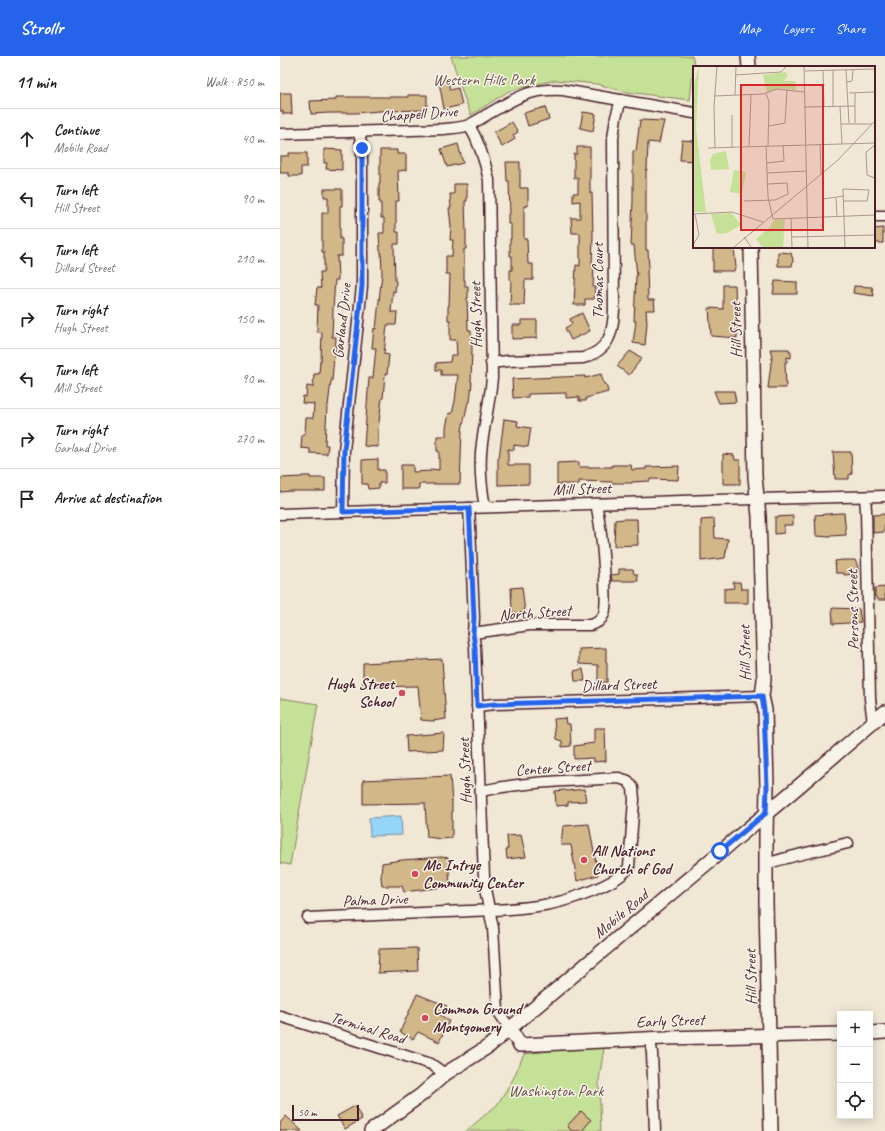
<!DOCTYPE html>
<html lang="en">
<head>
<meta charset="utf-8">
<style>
	:root { --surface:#fff; --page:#f6f6f6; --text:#202124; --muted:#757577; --line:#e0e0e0; --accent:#2563eb }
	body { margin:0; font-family:Caveat,sans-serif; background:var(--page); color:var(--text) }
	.controls { position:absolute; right:12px; bottom:12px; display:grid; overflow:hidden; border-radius:0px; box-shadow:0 2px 10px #0003 }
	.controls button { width:36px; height:36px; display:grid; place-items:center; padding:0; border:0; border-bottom:1px solid var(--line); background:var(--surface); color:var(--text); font:20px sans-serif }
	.scale { position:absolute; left:12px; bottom:10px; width:67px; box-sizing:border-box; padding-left:4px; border:2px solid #4a1f2b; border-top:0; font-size:11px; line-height:14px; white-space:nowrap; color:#4a1f2b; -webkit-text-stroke:3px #f7f3e8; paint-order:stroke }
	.stop { position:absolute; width:12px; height:12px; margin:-9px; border:3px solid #2563eb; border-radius:50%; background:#fff }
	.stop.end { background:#2563eb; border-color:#fff; box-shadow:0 1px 4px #0008 }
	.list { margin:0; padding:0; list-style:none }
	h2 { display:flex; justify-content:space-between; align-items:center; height:52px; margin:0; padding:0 16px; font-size:17px }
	h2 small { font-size:13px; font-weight:400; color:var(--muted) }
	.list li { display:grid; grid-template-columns:26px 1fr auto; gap:12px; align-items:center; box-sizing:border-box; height:60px; padding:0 16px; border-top:1px solid var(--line) }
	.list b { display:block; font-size:15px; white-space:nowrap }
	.list p { margin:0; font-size:13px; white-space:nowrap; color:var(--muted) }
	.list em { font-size:13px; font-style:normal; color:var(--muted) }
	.icon { flex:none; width:22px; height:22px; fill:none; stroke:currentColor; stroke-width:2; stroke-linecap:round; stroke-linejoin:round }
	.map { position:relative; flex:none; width:605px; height:1075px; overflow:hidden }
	header { display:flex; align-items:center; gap:24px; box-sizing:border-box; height:56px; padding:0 20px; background:var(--accent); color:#fff }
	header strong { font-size:19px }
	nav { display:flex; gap:22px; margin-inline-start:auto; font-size:14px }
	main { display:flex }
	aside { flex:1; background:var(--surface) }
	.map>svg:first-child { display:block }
</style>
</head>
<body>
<header>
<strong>Strollr</strong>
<nav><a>Map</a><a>Layers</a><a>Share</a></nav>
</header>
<main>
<aside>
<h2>11 min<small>Walk · 850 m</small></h2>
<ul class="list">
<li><svg class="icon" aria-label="ahead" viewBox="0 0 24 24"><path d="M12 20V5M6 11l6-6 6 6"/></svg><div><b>Continue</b><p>Mobile Road</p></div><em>40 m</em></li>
<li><svg class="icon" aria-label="left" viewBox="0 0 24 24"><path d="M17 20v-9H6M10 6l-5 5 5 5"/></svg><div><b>Turn left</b><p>Hill Street</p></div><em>90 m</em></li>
<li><svg class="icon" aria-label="left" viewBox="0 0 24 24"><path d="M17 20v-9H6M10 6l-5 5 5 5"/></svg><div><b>Turn left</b><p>Dillard Street</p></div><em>210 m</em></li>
<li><svg class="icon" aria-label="right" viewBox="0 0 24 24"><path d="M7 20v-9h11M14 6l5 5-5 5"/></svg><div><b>Turn right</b><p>Hugh Street</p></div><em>150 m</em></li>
<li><svg class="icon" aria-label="left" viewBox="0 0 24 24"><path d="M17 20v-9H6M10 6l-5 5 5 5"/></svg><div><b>Turn left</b><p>Mill Street</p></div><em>90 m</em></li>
<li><svg class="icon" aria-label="right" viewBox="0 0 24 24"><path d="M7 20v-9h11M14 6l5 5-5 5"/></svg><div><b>Turn right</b><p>Garland Drive</p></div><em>270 m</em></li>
<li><svg class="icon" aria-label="arrive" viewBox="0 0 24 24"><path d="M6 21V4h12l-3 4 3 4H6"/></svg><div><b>Arrive at destination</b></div></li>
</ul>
</aside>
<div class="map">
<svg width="605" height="1075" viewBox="0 0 605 1075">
	<rect width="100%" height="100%" fill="#f0e7d5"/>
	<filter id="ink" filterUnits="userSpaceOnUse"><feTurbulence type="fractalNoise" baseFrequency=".025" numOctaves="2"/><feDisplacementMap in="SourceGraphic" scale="8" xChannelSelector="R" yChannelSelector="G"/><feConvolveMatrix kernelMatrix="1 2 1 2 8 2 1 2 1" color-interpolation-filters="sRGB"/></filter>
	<g filter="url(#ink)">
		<g fill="#c5e097" stroke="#888061">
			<path d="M171,0H412L414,7L410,44L347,36L317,28L275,24L229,35L191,59L183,38Z"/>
			<path d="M0,642L38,648L10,809L0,807Z"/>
			<path d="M324,992L319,1024L321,1075H186L217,1049L233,1023L244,998L277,994Z"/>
		</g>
		<path fill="#95d5f7" stroke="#778ca5" d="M121,760L122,779L90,780L89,762Z"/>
		<g fill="#d2b888" stroke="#4a1f2b">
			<path d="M168,24L170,34L178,32L182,49L164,53L159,26Z"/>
			<path d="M0,37H11L12,58H3V55H0Z"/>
			<path d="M128,39H147V54L99,55L76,57H49L31,58L30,45L56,44V41H128Z"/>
			<path d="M265,51L269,63L248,70L244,57Z"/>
			<path d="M303,56L316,58L313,75L300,72Z"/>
			<path d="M360,64L384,65L379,87L368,86L367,114H366V194H368L369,212L367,213L368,244H374L375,254H366L367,267L365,289L353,287L356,265H354L356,220H357L354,189H351L353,145V95H356Z"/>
			<path d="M232,66L238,76L233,79L235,83L222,91L214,76Z"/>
			<path d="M402,84L414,85V105L400,104Z"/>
			<path d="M178,88L183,107L167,111L161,93Z"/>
			<path d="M297,91H310V137H312L313,180L312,210H314L313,231H315L314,243H305V249H294L296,209L300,210V177H292L291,162H300V145L293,146V137H298V122H294V98H297Z"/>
			<path d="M44,93L62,94V114L46,113L47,107H44Z"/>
			<path d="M100,94H117V98H126V114L118,115L119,145H116V176H119V188H114L115,225H116L115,236L113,235L111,256H117L116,269H107L104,298L109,299L107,318H105L103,342H102L98,374V391L84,390L89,322H93L96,292H92L94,272L96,273L102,217L101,195H100L99,177H104V162H101V146H99V127H100Z"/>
			<path d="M9,97H27V111H21V120H9V117H0V100H9Z"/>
			<path d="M226,106H240V132H248V150H244V183H247L248,208H253V224H245L244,249H230L231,224H230V214H232V200H230V183H231V168H228V158H230L229,125H227Z"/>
			<path d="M174,128H187V145H185L186,176V193H184V224H185V230H188V242H187L188,274H191L192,292L191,326H192L190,346H188L182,374L180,428H139V433H121V409H133V416L151,415V413L159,414V395H157V380H166V372L169,357L172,358L175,345L178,319H161V314H156V307L170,306L171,299H177L176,284H170V264H168V250H169L170,218H166V200H172L173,184H170L171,170L169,152H171L170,138H174Z"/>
			<path d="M44,133H62V150H60V183H62V200H57L58,224H55L53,253L52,281H56L55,300H54L52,325H51L48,350H47L45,389H48L47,398L30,397V393L21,392L22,378H25L26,362H33L34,348L22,347L23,340L26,341L27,330L33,331L34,318H39L40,305H41L42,276H37L38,249H35L37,232H41L40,216H44V196H42V157H48V141H44Z"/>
			<path d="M603,172V187H594V173Z"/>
			<path d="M433,191H454L456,212H455L454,215H433Z"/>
			<path d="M498,196L511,197L513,204L512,210H498Z"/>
			<path d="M495,225L517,226V238H493Z"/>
			<path d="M443,229H455L456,253H457V282L431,280L429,252L443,253Z"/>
			<path d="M574,230L592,231L594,240L573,237Z"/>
			<path d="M302,257L310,275L291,284L285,272L292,268L290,263Z"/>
			<path d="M241,264H257V282L232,283V269H241Z"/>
			<path d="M490,293H509V295H511V302L507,301V306H505L506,332H488L492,300Z"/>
			<path d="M350,295L362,302L349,319L337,310Z"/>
			<path d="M321,318L324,328H326L328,336L306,342V345H299V341L286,342V337L248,338V341L233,342L232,323L305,320V322Z"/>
			<path d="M434,335H454L456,346L439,347Z"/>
			<path d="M224,363L238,365L237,370L251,372L248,391L234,389V394L228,393V409H249V428L218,429V402H219Z"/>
			<path d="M553,396H571L572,418L569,419V423H555Z"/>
			<path d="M443,398L454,399L455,404H460V428H443Z"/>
			<path d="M98,403V414H105V427H99V432L88,433L87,428H82V404Z"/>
			<path d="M299,406V411H332V409H351L352,414L366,413V411L399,410L398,424L370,423V425L352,426V427H332V426L299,425V428H277V407Z"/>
			<path d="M22,420H30V422H45V435H12L0,436V422L22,421Z"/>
			<path d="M560,457H564L566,479L550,480V481L536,480L535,459Z"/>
			<path d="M605,458L604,476L593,477V459Z"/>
			<path d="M513,460V469H504V477L495,478V461Z"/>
			<path d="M344,463H357L358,489L334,490L335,464Z"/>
			<path d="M434,463L435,482L448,483L445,502L421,505V464Z"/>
			<path d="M563,504H575L578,511V516L575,517L576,518L564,519V517H556L555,505Z"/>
			<path d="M339,513H353L354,518H357L358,525H332L331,519L339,518Z"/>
			<path d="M453,526H460L461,533H468V547H444V533L454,532Z"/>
			<path d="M242,531L245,557H232L231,532Z"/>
			<path d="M605,531V544H598L597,542L595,541V532Z"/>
			<path d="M552,552L579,553L581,566L553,568Z"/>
			<path d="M326,592V606H327V626H318V609L299,608V593Z"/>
			<path d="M162,603L166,663L152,665L141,664L138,630L83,631V607Z"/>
			<path d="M303,613L305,625H295L294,615Z"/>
			<path d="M285,662L286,668H290L291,690L282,691V685L276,683L274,663Z"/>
			<path d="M314,672H325L326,705L314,706V702L294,703V690L314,687Z"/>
			<path d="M164,677L163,694L127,696L126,680Z"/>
			<path d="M170,720L172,747V782L161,783L147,781L145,747L83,748V724Z"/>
			<path d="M304,733L306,745L288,746V749L276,750L275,735L285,734L287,735Z"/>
			<path d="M309,768L318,819L297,825L291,789H281L283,770Z"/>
			<path d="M241,779L246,801L227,803L226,793H228L227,780Z"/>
			<path d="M161,801L168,802L170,830L124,836L122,830H102L101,821L102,807L122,804Z"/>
			<path d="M137,892L138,915L98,917L99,893Z"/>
			<path d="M137,938L167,950L159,958L169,965L159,986L138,976L133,983L120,976Z"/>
			<path d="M75,1050L82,1063L65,1073L57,1060Z"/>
			<path d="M301,1055L311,1064L302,1075H292L287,1070Z"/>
			<path d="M6,1060L22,1075H0V1067Z"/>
		</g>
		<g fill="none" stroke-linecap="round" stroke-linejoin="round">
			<g stroke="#4a1f2b" stroke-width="13">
				<g id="minor">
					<path d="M189,69C199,86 205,105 209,124L212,322C210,344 205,365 202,387C199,409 201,430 205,451"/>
					<path d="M0,78L165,73C173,72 181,72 189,69C195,66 202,62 208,58C236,42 249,32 283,34L414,57"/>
					<path d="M594,160H605"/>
					<path d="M211,307L228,305L303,302C329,294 333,278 334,254L333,82L336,61L341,44"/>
					<path d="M585,441L586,454L590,643L593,667"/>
					<path d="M189,452L190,470L194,562L193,577L195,591L204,821L205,833L213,872L218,955L230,973"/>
					<path d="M63,456L64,394L82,230V92L79,76"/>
					<path d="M0,458L433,444L605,440"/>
					<path d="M193,577L250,569H310C316,568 321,565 324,558C327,548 325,535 325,525C323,499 322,473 316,448"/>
					<path d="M197,650L215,648L482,640"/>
					<path d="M486,808C513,799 541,794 568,787"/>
					<path d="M28,862C73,860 119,858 165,856C200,855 236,854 270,848C290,844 338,828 349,811L354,744L353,732L348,725L339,722C293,725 246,725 201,735"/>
					<path d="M0,960L151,1008L165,1018"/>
					<path d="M370,983L372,997L375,1075"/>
				</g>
			</g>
			<g stroke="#4a1f2b" stroke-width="16">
				<g id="tertiary">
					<path d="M468,0L469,11"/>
					<path d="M471,191L475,421L479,460L484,624L482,640L485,654L487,731L486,779V848L491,1075"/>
					<path d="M230,973L240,989L385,982L560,978"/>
					<path d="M590,977L605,976"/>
					<path d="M91,1075L141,1039L165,1018L209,990L519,730L605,656"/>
				</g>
			</g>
			<use href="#minor" stroke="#f7f3e8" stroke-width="10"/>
			<use href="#tertiary" stroke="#f7f3e8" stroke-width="13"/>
		</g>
	</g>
	<g fill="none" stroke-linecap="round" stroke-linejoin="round" filter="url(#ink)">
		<path stroke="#2563eb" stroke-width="5" d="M82,92V230L64,394L63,456L189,452L190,470L194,562L193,577L195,591L197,650L215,648L482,640L484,654L487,731L486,757L440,795"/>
	</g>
	<g fill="#d1495b" stroke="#f7f3e8" stroke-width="1.5">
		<circle cx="122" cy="637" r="4"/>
		<circle cx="304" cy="804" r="4"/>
		<circle cx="135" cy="818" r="4"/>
		<circle cx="145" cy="962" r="4"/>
	</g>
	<g text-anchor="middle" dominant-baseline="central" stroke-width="3" stroke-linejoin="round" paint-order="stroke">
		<g font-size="16" fill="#694f46" stroke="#f7f3e8">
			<text x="204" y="24">Western Hills Park</text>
			<text x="276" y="1035">Washington Park</text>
		</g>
		<g font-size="16" fill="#4a1f2b" stroke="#f7f3e8">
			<text transform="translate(139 58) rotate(-4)">Chappell Drive</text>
			<text transform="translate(318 225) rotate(-90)">Thomas Court</text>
			<text transform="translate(196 259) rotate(-91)">Hugh Street</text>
			<text transform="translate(62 265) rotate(-84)">Garland Drive</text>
			<text transform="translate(456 274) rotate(-91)">Hill Street</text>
			<text transform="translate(302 433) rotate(-2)">Mill Street</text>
			<text transform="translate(573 554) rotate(-91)">Persons Street</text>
			<text transform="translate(255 557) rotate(-4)">North Street</text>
			<text transform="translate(465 597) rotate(-91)">Hill Street</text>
			<text transform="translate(339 629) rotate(-2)">Dillard Street</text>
			<text transform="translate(273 712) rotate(-4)">Center Street</text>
			<text transform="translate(185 715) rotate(-92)">Hugh Street</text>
			<text transform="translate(95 844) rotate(-2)">Palma Drive</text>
			<text transform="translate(341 858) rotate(-40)">Mobile Road</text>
			<text transform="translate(471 921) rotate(-91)">Hill Street</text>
			<text transform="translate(390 965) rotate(-2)">Early Street</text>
			<text transform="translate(88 972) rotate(17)">Terminal Road</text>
		</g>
		<g font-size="16" font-weight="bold" fill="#4a1f2b" stroke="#f7f3e8" text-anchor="start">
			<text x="114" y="628" text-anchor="end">Hugh Street<tspan x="114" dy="18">School</tspan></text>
			<text x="312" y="795">All Nations<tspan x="312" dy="18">Church of God</tspan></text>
			<text x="143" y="809">Mc Intrye<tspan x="143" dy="18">Community Center</tspan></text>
			<text x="153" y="953">Common Ground<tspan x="153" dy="18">Montgomery</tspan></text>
		</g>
	</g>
	<g transform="translate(413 10)">
		<rect width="182" height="182" fill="#f0e7d5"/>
		<path d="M6,0L3,62L13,146H0V23ZM92,6L95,9L91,15H102L103,24L85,22L74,27L70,9ZM33,85L36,103L18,104L17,94L20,88ZM41,104L53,106L49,128L37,126ZM39,147L48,159L34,167L24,168L18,148ZM92,153L90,182H70L63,173L77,161L81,154Z" fill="#c5e097"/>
		<path fill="none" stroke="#ae9791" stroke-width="1" d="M111,0L115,182M130,4L131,40M140,4V40M153,4L156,57M111,5L182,3M42,9L88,6L94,0M154,16L159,15L160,4M156,27L182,26M162,27V57M73,28L76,35L75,80M42,29L43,0M21,30L70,28L84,23L111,26M130,40V78M147,40L149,78M111,41L162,40M39,49V81M148,58H179M76,60L92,57L94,24M127,78L128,109M182,79L173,86L174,109L182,112M56,80L58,29M73,80L75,131L80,153L182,149M15,82L182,77M22,82L21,41L24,0M74,97L91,95L90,79M74,107L113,105M143,132L144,151M51,135L82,134L95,128L94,117L75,118M151,135H174L176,124L150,123L152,182M0,148L39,146L70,156M130,151V133L151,130M98,152L99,182M51,171L59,182M99,171L182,169M0,179L6,169L2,148M40,182L145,94L182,55"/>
		<path fill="#d62828" fill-opacity="0.15" stroke="#d62828" stroke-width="2" d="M48,19H130V164H48Z"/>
		<rect width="182" height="182" fill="none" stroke="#4a1f2b" stroke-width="2"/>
	</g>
</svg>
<div class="controls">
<button>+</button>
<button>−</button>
<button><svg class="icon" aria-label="locate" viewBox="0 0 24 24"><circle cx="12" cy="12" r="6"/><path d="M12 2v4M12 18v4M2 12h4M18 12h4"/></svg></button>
</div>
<div class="scale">50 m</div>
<div class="stop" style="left:440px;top:795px"></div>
<div class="stop end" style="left:82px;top:92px"></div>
</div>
</main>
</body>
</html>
